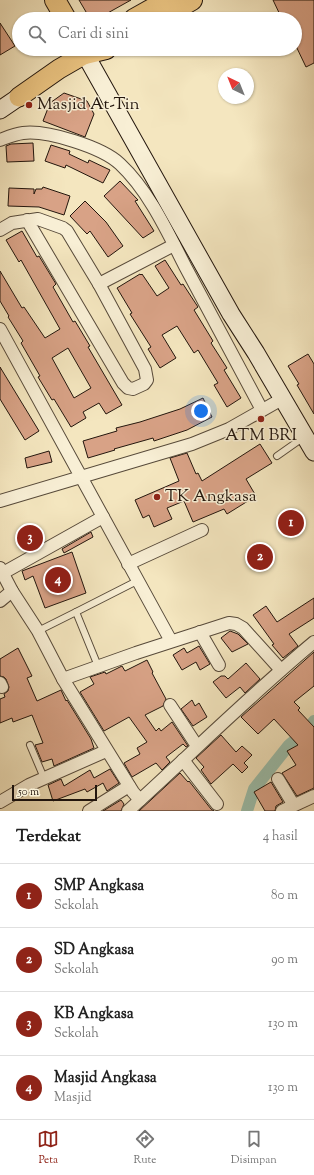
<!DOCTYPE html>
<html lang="id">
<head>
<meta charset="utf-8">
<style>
	:root { --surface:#fff; --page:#f6f6f6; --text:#222; --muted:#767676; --line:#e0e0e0; --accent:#8f2418 }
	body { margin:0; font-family:"Sorts Mill Goudy",serif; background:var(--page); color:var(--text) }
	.compass { position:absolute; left:218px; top:68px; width:36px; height:36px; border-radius:50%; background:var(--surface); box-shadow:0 1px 3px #0004; rotate:317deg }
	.scale { position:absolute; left:12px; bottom:10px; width:85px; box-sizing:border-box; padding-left:4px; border:2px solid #23160d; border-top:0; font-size:11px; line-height:14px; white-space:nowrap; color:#23160d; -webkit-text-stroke:3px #f8efd5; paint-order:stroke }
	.you { position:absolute; left:201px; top:411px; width:14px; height:14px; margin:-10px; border:3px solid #fff; border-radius:50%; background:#1a73e8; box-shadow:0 0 0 6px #1a73e833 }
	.badge { display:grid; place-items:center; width:26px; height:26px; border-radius:50%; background:var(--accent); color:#fff; font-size:13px; font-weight:700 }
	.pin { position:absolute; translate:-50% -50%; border:2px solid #fff; box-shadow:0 1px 4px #0006 }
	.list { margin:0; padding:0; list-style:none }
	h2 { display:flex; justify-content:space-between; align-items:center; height:52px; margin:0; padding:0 16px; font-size:17px }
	h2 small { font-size:13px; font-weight:400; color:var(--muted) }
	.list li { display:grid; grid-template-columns:26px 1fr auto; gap:12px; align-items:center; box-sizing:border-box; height:64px; padding:0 16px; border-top:1px solid var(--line) }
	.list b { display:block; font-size:15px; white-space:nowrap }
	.list p { margin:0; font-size:13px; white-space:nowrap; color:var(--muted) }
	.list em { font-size:13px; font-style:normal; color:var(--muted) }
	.icon { flex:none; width:22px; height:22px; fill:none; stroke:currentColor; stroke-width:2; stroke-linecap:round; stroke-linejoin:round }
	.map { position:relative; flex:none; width:314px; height:811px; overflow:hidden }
	.search { position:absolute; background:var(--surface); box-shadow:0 1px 3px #0004; left:12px; right:12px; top:12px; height:44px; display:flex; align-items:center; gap:10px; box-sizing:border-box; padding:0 14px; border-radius:22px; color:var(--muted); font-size:15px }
	.sheet { height:308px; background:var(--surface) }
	nav { display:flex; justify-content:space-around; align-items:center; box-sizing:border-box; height:56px; border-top:1px solid var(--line); background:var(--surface); font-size:11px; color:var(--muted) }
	nav a { display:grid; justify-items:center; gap:2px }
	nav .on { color:var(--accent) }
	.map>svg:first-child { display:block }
</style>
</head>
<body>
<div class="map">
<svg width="314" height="811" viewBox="0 0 314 811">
	<rect width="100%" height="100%" fill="#f4e6bf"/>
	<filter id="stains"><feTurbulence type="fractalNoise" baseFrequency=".005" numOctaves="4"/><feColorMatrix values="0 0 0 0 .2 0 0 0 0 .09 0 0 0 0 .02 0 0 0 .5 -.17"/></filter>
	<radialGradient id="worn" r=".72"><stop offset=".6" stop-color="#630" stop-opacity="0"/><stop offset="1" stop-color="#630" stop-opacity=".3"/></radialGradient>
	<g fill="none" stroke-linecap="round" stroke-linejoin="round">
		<path stroke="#9cc0ad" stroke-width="12" d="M247,811L254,789L289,745L308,729L314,721"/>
	</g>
	<g fill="#d8a286" stroke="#23160d" fill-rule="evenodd">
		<path d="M79,0H131L97,19L93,15L89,17Z"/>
		<path d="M273,0H314V63L306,67L295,44V19H282Z"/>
		<path d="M0,23L15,46L0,55Z"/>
		<path d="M64,93L87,101L94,114L85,137L43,121L50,103Z"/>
		<path d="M33,143L34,161L7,162L6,146L11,144Z"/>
		<path d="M51,145L70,151L69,154L88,163L89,160L110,170L103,183L66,165L65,168L45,161Z"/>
		<path d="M120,181L138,200L135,201L154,231L143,238L104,196Z"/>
		<path d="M43,187L70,196L64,215L39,207L8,206L9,188L34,189V194L36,189H42Z"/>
		<path d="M85,201L106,222L123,246L108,257L90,231L87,234L70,216Z"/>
		<path d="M22,231L37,257L39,256L56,284L53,287L73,322L75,321L90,346L88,347L122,405L106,414L99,403L83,412L86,418L71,427L54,399L52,400L38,377L40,376L21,343L23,341L8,317L9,316L0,301V271L22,308L24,307L45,338L60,329L21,260L19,262L6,240ZM68,348L91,388L74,398L52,358Z"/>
		<path d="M165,260L181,285L183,284L198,307L194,310L213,341L211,343L227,368L224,370L241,398L227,407L214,385L218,383L198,350L194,353L177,326L162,335L176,358L160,368L148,349L151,347L130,314L132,313L117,288L140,274L141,275L142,274L157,296L169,288L155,266Z"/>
		<path d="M308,354L314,364V414L297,385L299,384L288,366Z"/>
		<path d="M0,367L39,431L25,440L0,399Z"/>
		<path d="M203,398L212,417L187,430L154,441L153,438L114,449L115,450L88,458L83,441L117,431L116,428L140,422L180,409Z"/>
		<path d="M260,444L272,463L246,479L256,496L227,514L224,509L193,522L184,501L167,508L172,519L154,527L149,515L143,518L135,500L179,481L170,458L187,453L196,474L198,473L202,481Z"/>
		<path d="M49,451L52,462L27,468L25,458Z"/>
		<path d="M91,532L93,537L64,553L62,549Z"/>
		<path d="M72,552L86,593L45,608L33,576L25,580L22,571Z"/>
		<path d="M314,598V618L289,634L298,646L283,658L272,645L274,644L253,615L266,606L277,622Z"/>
		<path d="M230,631L238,634L248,644L232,652L221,638Z"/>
		<path d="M199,646L210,664L200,670L196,662L182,670L173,655L184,648L187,653Z"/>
		<path d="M18,648L32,676L27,678L37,701L61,690L66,701L67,700L91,739L94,748L54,766L52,759L42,762L35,745L43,743L32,715L13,722L12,718L0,723V699L5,697L4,694L8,691L9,687L6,679L4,677L0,676V659Z"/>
		<path d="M314,652V686L294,702L300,708L298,710L314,727V788L297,796L282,773L296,765L287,751L298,745L274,719L258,734L241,717Z"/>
		<path d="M147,660L153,672L152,673L166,699L163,706L145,715L156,731L159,728L161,731L172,722L188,746L186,747L183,744L166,757L170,762L162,770L156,763L132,777L124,763L140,754L137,748L147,742L129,717L104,731L80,692L94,684L90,677L105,672L106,674L122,666L125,671Z"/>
		<path d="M246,663L260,679L245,693L240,687L226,698L213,682L221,676H225L228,679Z"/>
		<path d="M192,700L195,706L199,703L207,717L193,726L181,709Z"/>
		<path d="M221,735L236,752L242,746L252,755L244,763L248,767L242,773L233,764L211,784L201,770L204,767L196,758Z"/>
		<path d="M110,769L119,783L107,791L103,783L87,792L85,789L53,801L48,785L61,779L64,786L90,770L94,778Z"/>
		<path d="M180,773L188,782L189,781L211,809L214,811H139Z"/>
		<path d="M271,782L283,802L276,806L275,811H265L254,792Z"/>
		<path d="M121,800L124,804L121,811H103Z"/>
	</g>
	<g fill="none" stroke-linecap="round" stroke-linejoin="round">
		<g stroke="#574a3a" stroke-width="8">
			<g id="service">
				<path d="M277,456L304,437"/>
				<path d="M76,612L137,581"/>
				<path d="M38,631L76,612L98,666"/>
				<path d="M30,745L44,778"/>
			</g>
		</g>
		<g stroke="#574a3a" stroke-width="14">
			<g id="minor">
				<path d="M0,140C8,137 15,134 23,133C47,130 102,147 120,164C149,191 168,233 186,268C212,316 237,363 262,410"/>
				<path d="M0,230L12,223L38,219L63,228L67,231L99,284L145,369L147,380L144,384L133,389L128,388L123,383L27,220"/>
				<path d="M99,284L174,245"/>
				<path d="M0,329L171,641"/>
				<path d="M0,501L192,444L229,429L282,399"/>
				<path d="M128,564L202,530"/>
				<path d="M0,568L12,591L38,631L63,679L133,792L140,800"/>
				<path d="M3,573L103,517"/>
				<path d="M0,601L12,591"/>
				<path d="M200,632L219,665"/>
				<path d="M63,679L136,653L229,623L236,624L243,628L281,670"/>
				<path d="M0,683L2,687"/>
				<path d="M170,705L197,746"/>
				<path d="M183,760L217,804"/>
				<path d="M278,779L293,804"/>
				<path d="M0,802L29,785L106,751"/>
				<path d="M89,811L129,786"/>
				<path d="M128,811C190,755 249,696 314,642"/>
				<path d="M282,811L314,796"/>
			</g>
		</g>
		<g stroke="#23160d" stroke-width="19">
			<g id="secondary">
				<path d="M85,54L231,314L256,353L314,452"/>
				<path d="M0,110L19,97"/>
			</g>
		</g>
		<g stroke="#23160d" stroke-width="21">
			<path id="primary" d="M19,97L59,69L85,54"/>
		</g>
		<g stroke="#23160d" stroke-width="22">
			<g id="trunk">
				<path d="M55,0L66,19"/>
				<path d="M134,19L168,0"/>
				<path d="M159,19L192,0"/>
				<path d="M85,54L106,49"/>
			</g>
		</g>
		<use href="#service" stroke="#f8efd5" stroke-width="6"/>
		<use href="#minor" stroke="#f8efd5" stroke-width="12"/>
		<use href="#secondary" stroke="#f8efd5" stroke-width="17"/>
		<use href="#primary" stroke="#eac380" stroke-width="19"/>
		<use href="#trunk" stroke="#eac380" stroke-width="20"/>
	</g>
	<g fill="#8f2418" stroke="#f8efd5" stroke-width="1.5">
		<circle cx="29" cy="105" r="4"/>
		<circle cx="261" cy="419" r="4"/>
		<circle cx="157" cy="497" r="4"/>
	</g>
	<g text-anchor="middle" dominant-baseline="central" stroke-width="3" stroke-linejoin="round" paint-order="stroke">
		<g font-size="17" fill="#23160d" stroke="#f8efd5" text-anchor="start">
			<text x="37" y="105">Masjid At-Tin</text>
			<text x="261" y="436" text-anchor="middle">ATM BRI</text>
			<text x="165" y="497">TK Angkasa</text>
		</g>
	</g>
	<rect width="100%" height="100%" filter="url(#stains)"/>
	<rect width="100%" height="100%" fill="url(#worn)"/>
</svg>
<svg class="compass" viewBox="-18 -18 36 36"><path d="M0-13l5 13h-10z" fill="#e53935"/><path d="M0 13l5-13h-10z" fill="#767676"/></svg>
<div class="scale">50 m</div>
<div class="you"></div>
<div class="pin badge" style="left:291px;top:523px">1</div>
<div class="pin badge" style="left:260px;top:557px">2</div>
<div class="pin badge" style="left:30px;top:538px">3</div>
<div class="pin badge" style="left:58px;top:580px">4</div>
<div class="search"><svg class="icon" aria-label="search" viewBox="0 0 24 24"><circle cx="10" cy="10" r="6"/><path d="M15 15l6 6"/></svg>Cari di sini</div>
</div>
<section class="sheet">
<h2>Terdekat<small>4 hasil</small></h2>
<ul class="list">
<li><span class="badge">1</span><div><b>SMP Angkasa</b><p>Sekolah</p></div><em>80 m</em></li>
<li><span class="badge">2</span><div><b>SD Angkasa</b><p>Sekolah</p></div><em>90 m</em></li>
<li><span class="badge">3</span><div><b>KB Angkasa</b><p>Sekolah</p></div><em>130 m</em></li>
<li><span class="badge">4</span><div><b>Masjid Angkasa</b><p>Masjid</p></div><em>130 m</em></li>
</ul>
</section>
<nav>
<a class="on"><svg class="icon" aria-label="map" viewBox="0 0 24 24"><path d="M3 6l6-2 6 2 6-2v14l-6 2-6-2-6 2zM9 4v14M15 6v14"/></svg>Peta</a>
<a><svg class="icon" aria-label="directions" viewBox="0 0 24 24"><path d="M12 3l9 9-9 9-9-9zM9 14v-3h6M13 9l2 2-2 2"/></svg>Rute</a>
<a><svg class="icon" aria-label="saved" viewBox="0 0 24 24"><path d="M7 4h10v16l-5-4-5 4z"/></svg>Disimpan</a>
</nav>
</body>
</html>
